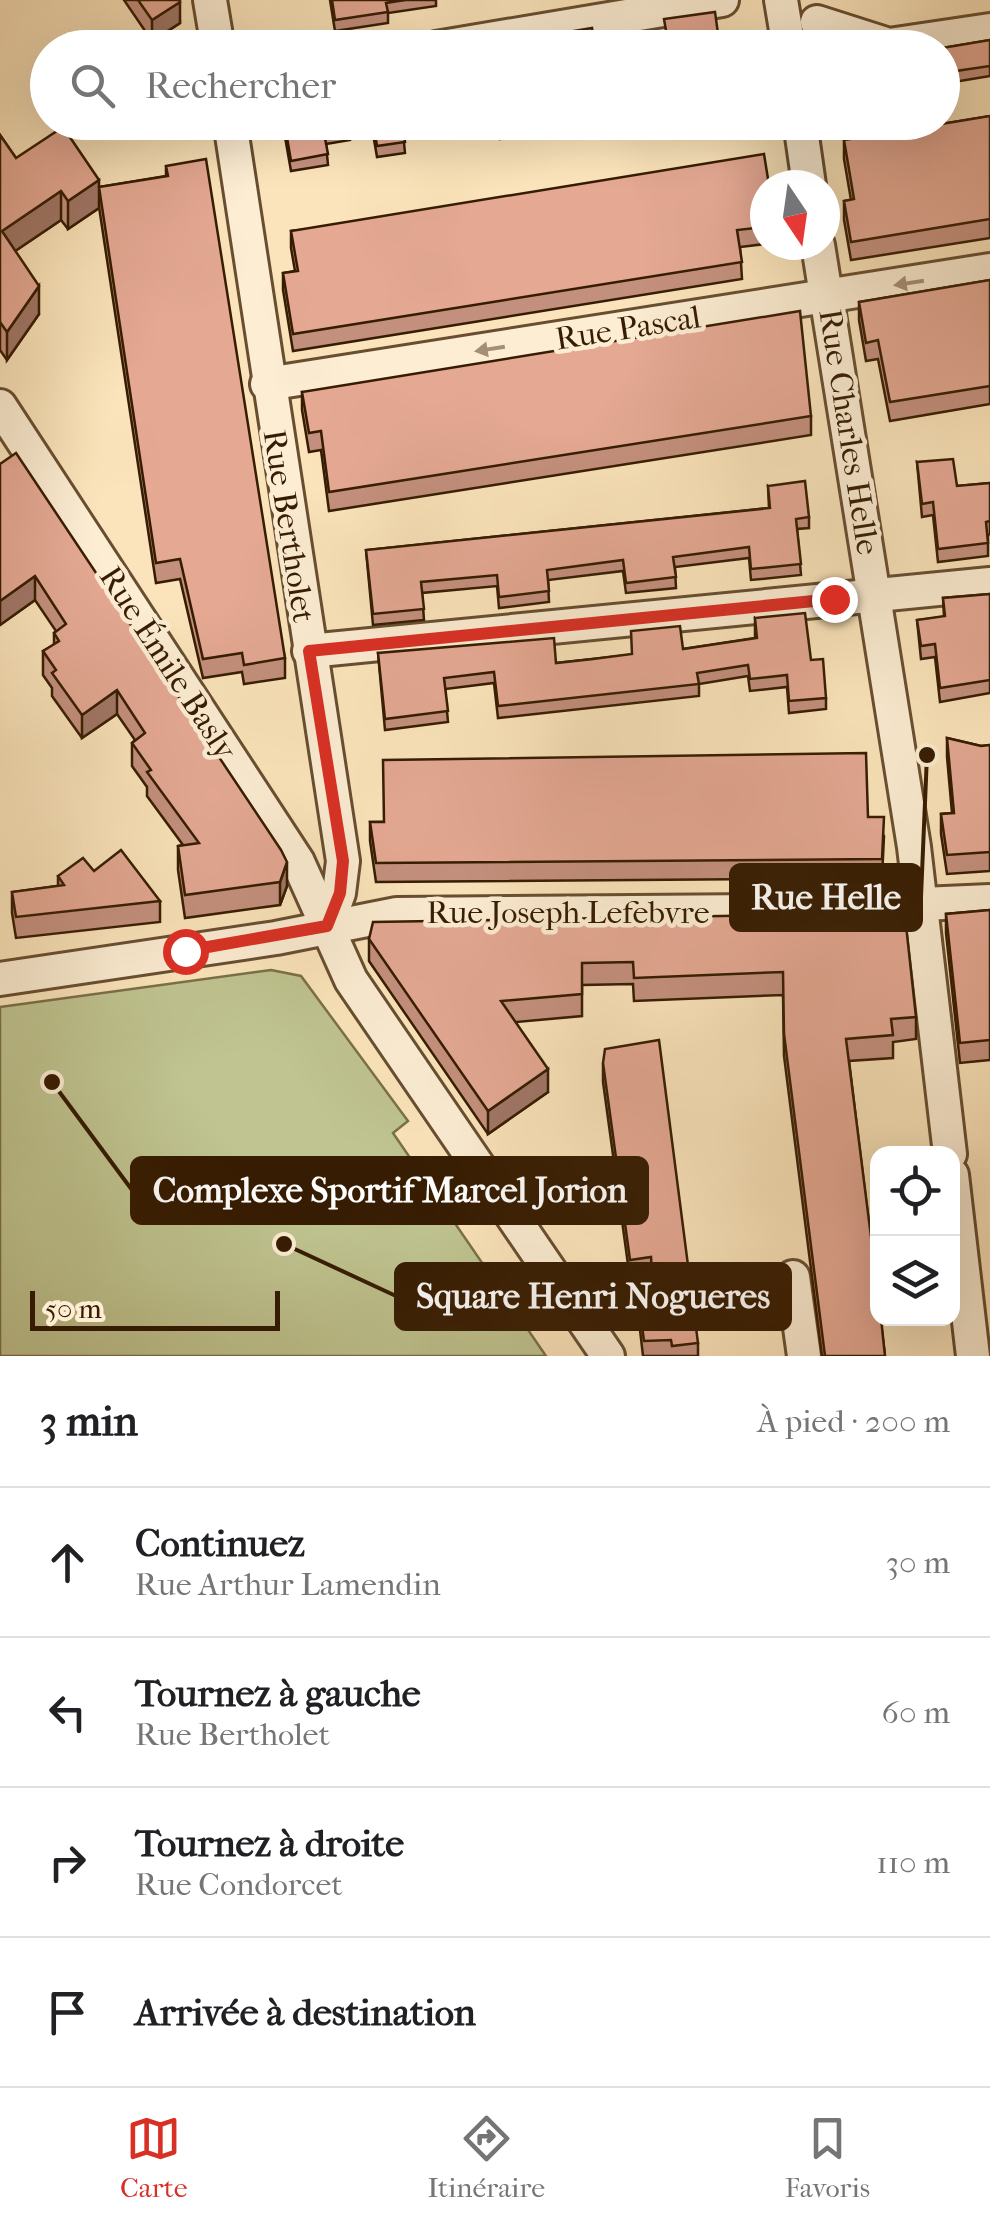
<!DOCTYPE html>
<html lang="fr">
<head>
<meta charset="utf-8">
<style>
	:root { --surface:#fff; --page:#f6f6f6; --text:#202124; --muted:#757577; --line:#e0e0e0; --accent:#d93025 }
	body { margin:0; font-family:"IM FELL French Canon",serif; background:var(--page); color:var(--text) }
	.controls { position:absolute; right:30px; bottom:30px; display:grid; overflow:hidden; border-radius:20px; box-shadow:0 10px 40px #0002 }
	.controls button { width:90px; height:90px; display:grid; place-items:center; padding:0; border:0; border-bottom:2px solid var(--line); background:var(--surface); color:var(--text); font:50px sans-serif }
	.compass { position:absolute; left:750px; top:170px; width:90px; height:90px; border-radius:50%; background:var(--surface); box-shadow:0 10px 40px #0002; rotate:167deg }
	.scale { position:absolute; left:30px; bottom:25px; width:250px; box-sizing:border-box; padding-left:10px; border:5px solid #361c02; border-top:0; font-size:28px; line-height:35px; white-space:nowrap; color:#361c02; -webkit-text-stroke:8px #fcedd3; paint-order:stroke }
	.stop { position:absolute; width:30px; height:30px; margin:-22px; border:8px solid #d93025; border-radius:50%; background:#fff }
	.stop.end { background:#d93025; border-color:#fff; box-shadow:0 2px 10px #0008 }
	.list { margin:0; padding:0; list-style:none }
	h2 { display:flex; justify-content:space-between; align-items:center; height:130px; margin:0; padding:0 40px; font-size:42px }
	h2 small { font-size:32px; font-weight:400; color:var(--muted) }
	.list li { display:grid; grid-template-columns:65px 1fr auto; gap:30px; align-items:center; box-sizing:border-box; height:150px; padding:0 40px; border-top:2px solid var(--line) }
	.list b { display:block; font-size:38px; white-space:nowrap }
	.list p { margin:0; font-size:32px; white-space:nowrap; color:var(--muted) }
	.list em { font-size:32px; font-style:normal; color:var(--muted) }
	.icon { flex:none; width:55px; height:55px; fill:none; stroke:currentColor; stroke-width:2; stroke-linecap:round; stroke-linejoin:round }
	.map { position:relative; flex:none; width:990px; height:1356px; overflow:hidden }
	.search { position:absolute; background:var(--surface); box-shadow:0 10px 40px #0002; left:30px; right:30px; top:30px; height:110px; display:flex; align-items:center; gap:25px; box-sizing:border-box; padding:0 35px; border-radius:55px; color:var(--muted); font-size:38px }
	.sheet { height:730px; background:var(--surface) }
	nav { display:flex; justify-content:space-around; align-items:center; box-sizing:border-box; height:140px; border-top:2px solid var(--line); background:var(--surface); font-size:28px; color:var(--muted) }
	nav a { display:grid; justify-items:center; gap:5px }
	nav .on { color:var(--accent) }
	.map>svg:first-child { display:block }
</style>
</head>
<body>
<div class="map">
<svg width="990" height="1356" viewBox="0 0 990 1356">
	<rect width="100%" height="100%" fill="#fbe4bb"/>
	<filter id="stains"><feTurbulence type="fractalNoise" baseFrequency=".002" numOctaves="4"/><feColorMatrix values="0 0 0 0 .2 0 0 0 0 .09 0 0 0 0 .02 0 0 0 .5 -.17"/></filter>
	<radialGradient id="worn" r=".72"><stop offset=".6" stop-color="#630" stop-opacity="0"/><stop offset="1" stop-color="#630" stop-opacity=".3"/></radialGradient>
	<path fill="#bfc490" stroke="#7a7049" stroke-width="2.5" d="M271,970L301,976L408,1121L393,1133L546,1356H0V1007Z"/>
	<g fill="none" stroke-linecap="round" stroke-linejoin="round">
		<g stroke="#674e30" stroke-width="38">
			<g id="minor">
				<path d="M210,0L218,48"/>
				<path d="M781,0L789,48"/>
				<path d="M817,22L889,45L990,30"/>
				<path d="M436,48L722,0"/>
				<path d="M230,122L343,861L339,893L327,926"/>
				<path d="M800,122L809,185"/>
				<path d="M818,245L914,847L950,1154"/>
				<path d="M267,384L990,270"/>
				<path d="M0,406L298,862L351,980L608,1356"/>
				<path d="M309,651L990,584"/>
				<path d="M0,979L276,938L397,914L760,911L990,901"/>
				<path d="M952,1175L973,1356"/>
				<path d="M793,1277L804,1356"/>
			</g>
		</g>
		<use href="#minor" stroke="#fcedd3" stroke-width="32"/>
	</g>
	<g fill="#c4907e" stroke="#361c02" stroke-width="2.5">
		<path d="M124,0H179L180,23L152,41Z"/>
		<path d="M330,0H436V6L388,13V23L335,31Z"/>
		<path d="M990,40V76L942,84V48Z"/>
		<path d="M990,116V238L851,260L844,220V201L851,200L844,159V140Z"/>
		<path d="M294,122H349L350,140L326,144L328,165L291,171L285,137V126L295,125Z"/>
		<path d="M371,122H402L405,153L377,157Z"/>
		<path d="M423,122H460L424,128Z"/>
		<path d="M498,122H530V133L500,139Z"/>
		<path d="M0,135L16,158L99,208L68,229L61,220L15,251L39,314L7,360L0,350Z"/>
		<path d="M166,166L285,658V678L244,684L242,672L203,678L180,579L156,583L99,207V187L166,176Z"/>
		<path d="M765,185V244L740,247L742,279L293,351L283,290V273L295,271L291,248V231Z"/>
		<path d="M990,280V404L890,421L878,359L866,361L859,320V302Z"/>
		<path d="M302,392L811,416V435L329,511L321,450L309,452L302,410Z"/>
		<path d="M917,462L957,486L990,483V534L988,535V556L938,562L933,515L922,517Z"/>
		<path d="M0,464L287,886L280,905L185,918L178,870V846L183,845L147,796V787L132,766V743L135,740L117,714L82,738L52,696V688L43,675V651L54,645V633L56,631L35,600L0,625Z"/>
		<path d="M768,486L809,517V528L797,529L801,575L751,580L749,558L675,567L676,588L626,593L623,571L548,580L549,602L499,608L497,586L422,593L424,620L373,625L366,550L769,508Z"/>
		<path d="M990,594V693L940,702L935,657L921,659L917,620L944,617L943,598Z"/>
		<path d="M755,618L811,660L826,698V709L789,713L787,687L750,691L748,676L699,684V696L498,718L494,683L445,689L448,722L385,730L378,653L556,663L683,649L755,638Z"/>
		<path d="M947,738L981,746L990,745V871L947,874L941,834V814L952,813L947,757Z"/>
		<path d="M868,817L884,836L882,878L376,882L370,841V822Z"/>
		<path d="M94,871L160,901V922L16,938L12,913V892L58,886V876Z"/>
		<path d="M990,910V1060L960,1063L946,933V914Z"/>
		<path d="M893,913L916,1017V1039L893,1042V1058L849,1061L885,1356H822L784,1056L783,995L634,1001L633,984L582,985V1016L516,1022L548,1092L488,1134L369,961V939Z"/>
		<path d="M603,1063L698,1343V1356H643L640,1330V1311L653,1309L651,1276L630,1279L603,1082Z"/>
	</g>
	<g fill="#a07667" stroke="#361c02" stroke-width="2.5">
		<path d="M180,2V23L152,41V20Z"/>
		<path d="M99,180V208L68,229V201Z"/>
		<path d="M61,191V220L2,260V231Z"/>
		<path d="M39,286V314L7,360V332Z"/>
		<path d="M35,576V600L0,625V601Z"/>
		<path d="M117,690V714L82,738V715Z"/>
		<path d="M287,862V886L280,905V882Z"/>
		<path d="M548,1069V1092L488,1134V1111Z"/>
	</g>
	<g fill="#e4a893" stroke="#361c02" stroke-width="2.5">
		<path d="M138,0H179L180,2L152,20Z"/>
		<path d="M332,0H405L386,3L388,12L335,20Z"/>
		<path d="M715,12L720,48H669L664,19Z"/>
		<path d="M592,28L595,48H540L538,37Z"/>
		<path d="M990,40V66L942,73V48Z"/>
		<path d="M990,116V219L851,242L844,201L854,199L844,140Z"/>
		<path d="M296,122H349L350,129L324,133L328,154L291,161L285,126L296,125Z"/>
		<path d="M373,122H402L405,142L377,146Z"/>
		<path d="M499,122H530V123L500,128Z"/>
		<path d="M63,127L99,180L68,201L61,191L2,231L39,286L7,332L0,322V135L16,158Z"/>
		<path d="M764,154L769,185H765V227L737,230L742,262L293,334L283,273L298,271L291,231Z"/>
		<path d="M206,159L285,658L244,665L242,653L203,659L180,559L156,563L99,187L168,176L166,166Z"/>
		<path d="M990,280V386L890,402L878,340L866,343L859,302Z"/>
		<path d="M800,311L811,416L329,492L321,431L309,433L302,392Z"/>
		<path d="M16,453L281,850L287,862L280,882L185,895L178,846L199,843L147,772L151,770L132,743L145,733L117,690L82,715L52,673L56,670L43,651L59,641L54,633L66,624L35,576L0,601V464Z"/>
		<path d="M953,459L957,486L990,483V521L986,522L988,543L938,549L933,502L922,504L917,462Z"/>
		<path d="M805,481L809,517L796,519L801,564L751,569L749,547L673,557L676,577L626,583L623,560L547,570L549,591L499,597L497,575L421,582L424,609L373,614L366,550L770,508L768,486Z"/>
		<path d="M990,594V680L940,688L935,644L921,646L917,620L945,616L943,598Z"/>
		<path d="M805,613L811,660L823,659L826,698L789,701L787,675L750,679L748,665L697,673L699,684L498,706L494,672L444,678L448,711L385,719L378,653L554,638L556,663L593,659L632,654L631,631L680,626L683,649L757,638L755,618Z"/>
		<path d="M947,738L981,746L990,745V852L947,855L941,814L954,813Z"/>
		<path d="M866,753L868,817H884L882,859L376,863L370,822H384L383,760Z"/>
		<path d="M121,850L160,901L16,917L12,892L64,885L58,876L83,858L94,871Z"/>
		<path d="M990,910V1040L960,1043L946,914Z"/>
		<path d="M893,913L906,925L916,1017L891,1019L893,1035L846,1039L878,1292V1318H881L885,1356H825L784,1034L783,972L634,978L633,962L582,963V994L501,1001L548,1069L488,1111L369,939L373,922Z"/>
		<path d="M659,1040L698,1343L672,1346L671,1340L644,1341L640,1311L654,1308L651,1257L630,1260L603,1063L605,1049Z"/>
	</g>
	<defs><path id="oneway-solid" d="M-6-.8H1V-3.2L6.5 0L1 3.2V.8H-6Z" transform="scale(2.5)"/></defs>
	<g fill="#a38f75">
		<use href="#oneway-solid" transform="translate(909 283) rotate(171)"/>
		<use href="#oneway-solid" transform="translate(490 349) rotate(171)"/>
	</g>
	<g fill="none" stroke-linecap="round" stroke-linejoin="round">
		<path stroke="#d93025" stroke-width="12" d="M185,951L327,926L340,893L343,861L309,651L834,599"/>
	</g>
	<g text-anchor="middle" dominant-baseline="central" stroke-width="9" stroke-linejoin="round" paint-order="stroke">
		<g font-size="32" fill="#361c02" stroke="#fcedd3">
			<text transform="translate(628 328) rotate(-9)">Rue Pascal</text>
			<text transform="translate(849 432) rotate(81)">Rue Charles Helle</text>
			<text transform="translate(289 526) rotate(81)">Rue Bertholet</text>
			<text transform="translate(168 663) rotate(57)">Rue Émile Basly</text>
			<text x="568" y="912">Rue Joseph Lefebvre</text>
		</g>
	</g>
	<path fill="none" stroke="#361c02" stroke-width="4" d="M927 755L921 897M52 1082L132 1190M284 1244L396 1296"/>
	<g fill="#361c02" stroke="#fcedd3" stroke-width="4">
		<circle cx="927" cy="755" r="10"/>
		<circle cx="52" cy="1082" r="10"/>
		<circle cx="284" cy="1244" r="10"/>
	</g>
	<g fill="#361c02" stroke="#361c02" stroke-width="4">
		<rect x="731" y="865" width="190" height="65" rx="10"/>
		<rect x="132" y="1158" width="515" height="65" rx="10"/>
		<rect x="396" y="1264" width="394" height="65" rx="10"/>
	</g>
	<g font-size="35" text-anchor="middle" font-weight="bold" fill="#fff">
		<text x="826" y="909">Rue Helle</text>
		<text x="390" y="1202">Complexe Sportif Marcel Jorion</text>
		<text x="593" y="1308">Square Henri Nogueres</text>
	</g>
	<rect width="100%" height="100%" filter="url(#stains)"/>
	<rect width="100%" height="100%" fill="url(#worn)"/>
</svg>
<div class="controls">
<button><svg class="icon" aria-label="locate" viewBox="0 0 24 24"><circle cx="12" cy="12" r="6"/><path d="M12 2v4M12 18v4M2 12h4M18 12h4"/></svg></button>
<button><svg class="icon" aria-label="layers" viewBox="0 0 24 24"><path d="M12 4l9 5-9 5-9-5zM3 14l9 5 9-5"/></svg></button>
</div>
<svg class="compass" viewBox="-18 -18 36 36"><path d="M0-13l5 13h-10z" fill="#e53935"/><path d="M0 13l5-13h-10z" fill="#757577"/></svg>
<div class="scale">50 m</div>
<div class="stop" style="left:185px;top:951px"></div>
<div class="stop end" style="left:834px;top:599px"></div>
<div class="search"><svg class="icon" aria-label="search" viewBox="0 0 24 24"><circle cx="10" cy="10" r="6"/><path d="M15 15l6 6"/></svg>Rechercher</div>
</div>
<section class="sheet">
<h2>3 min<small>À pied · 200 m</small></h2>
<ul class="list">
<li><svg class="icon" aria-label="ahead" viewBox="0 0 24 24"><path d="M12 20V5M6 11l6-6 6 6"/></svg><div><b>Continuez</b><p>Rue Arthur Lamendin</p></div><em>30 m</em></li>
<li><svg class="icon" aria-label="left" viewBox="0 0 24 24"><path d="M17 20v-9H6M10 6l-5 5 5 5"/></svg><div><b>Tournez à gauche</b><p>Rue Bertholet</p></div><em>60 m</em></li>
<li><svg class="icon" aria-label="right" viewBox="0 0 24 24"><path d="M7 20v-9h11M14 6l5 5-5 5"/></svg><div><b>Tournez à droite</b><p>Rue Condorcet</p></div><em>110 m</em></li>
<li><svg class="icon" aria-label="arrive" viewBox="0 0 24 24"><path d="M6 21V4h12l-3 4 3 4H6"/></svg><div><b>Arrivée à destination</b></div></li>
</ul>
</section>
<nav>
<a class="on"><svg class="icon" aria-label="map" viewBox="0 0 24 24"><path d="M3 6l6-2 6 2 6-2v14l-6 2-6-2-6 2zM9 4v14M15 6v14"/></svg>Carte</a>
<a><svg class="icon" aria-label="directions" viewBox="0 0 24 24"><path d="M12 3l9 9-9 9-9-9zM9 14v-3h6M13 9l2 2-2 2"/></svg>Itinéraire</a>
<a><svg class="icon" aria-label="saved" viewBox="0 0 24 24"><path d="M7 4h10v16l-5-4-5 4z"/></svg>Favoris</a>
</nav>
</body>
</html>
